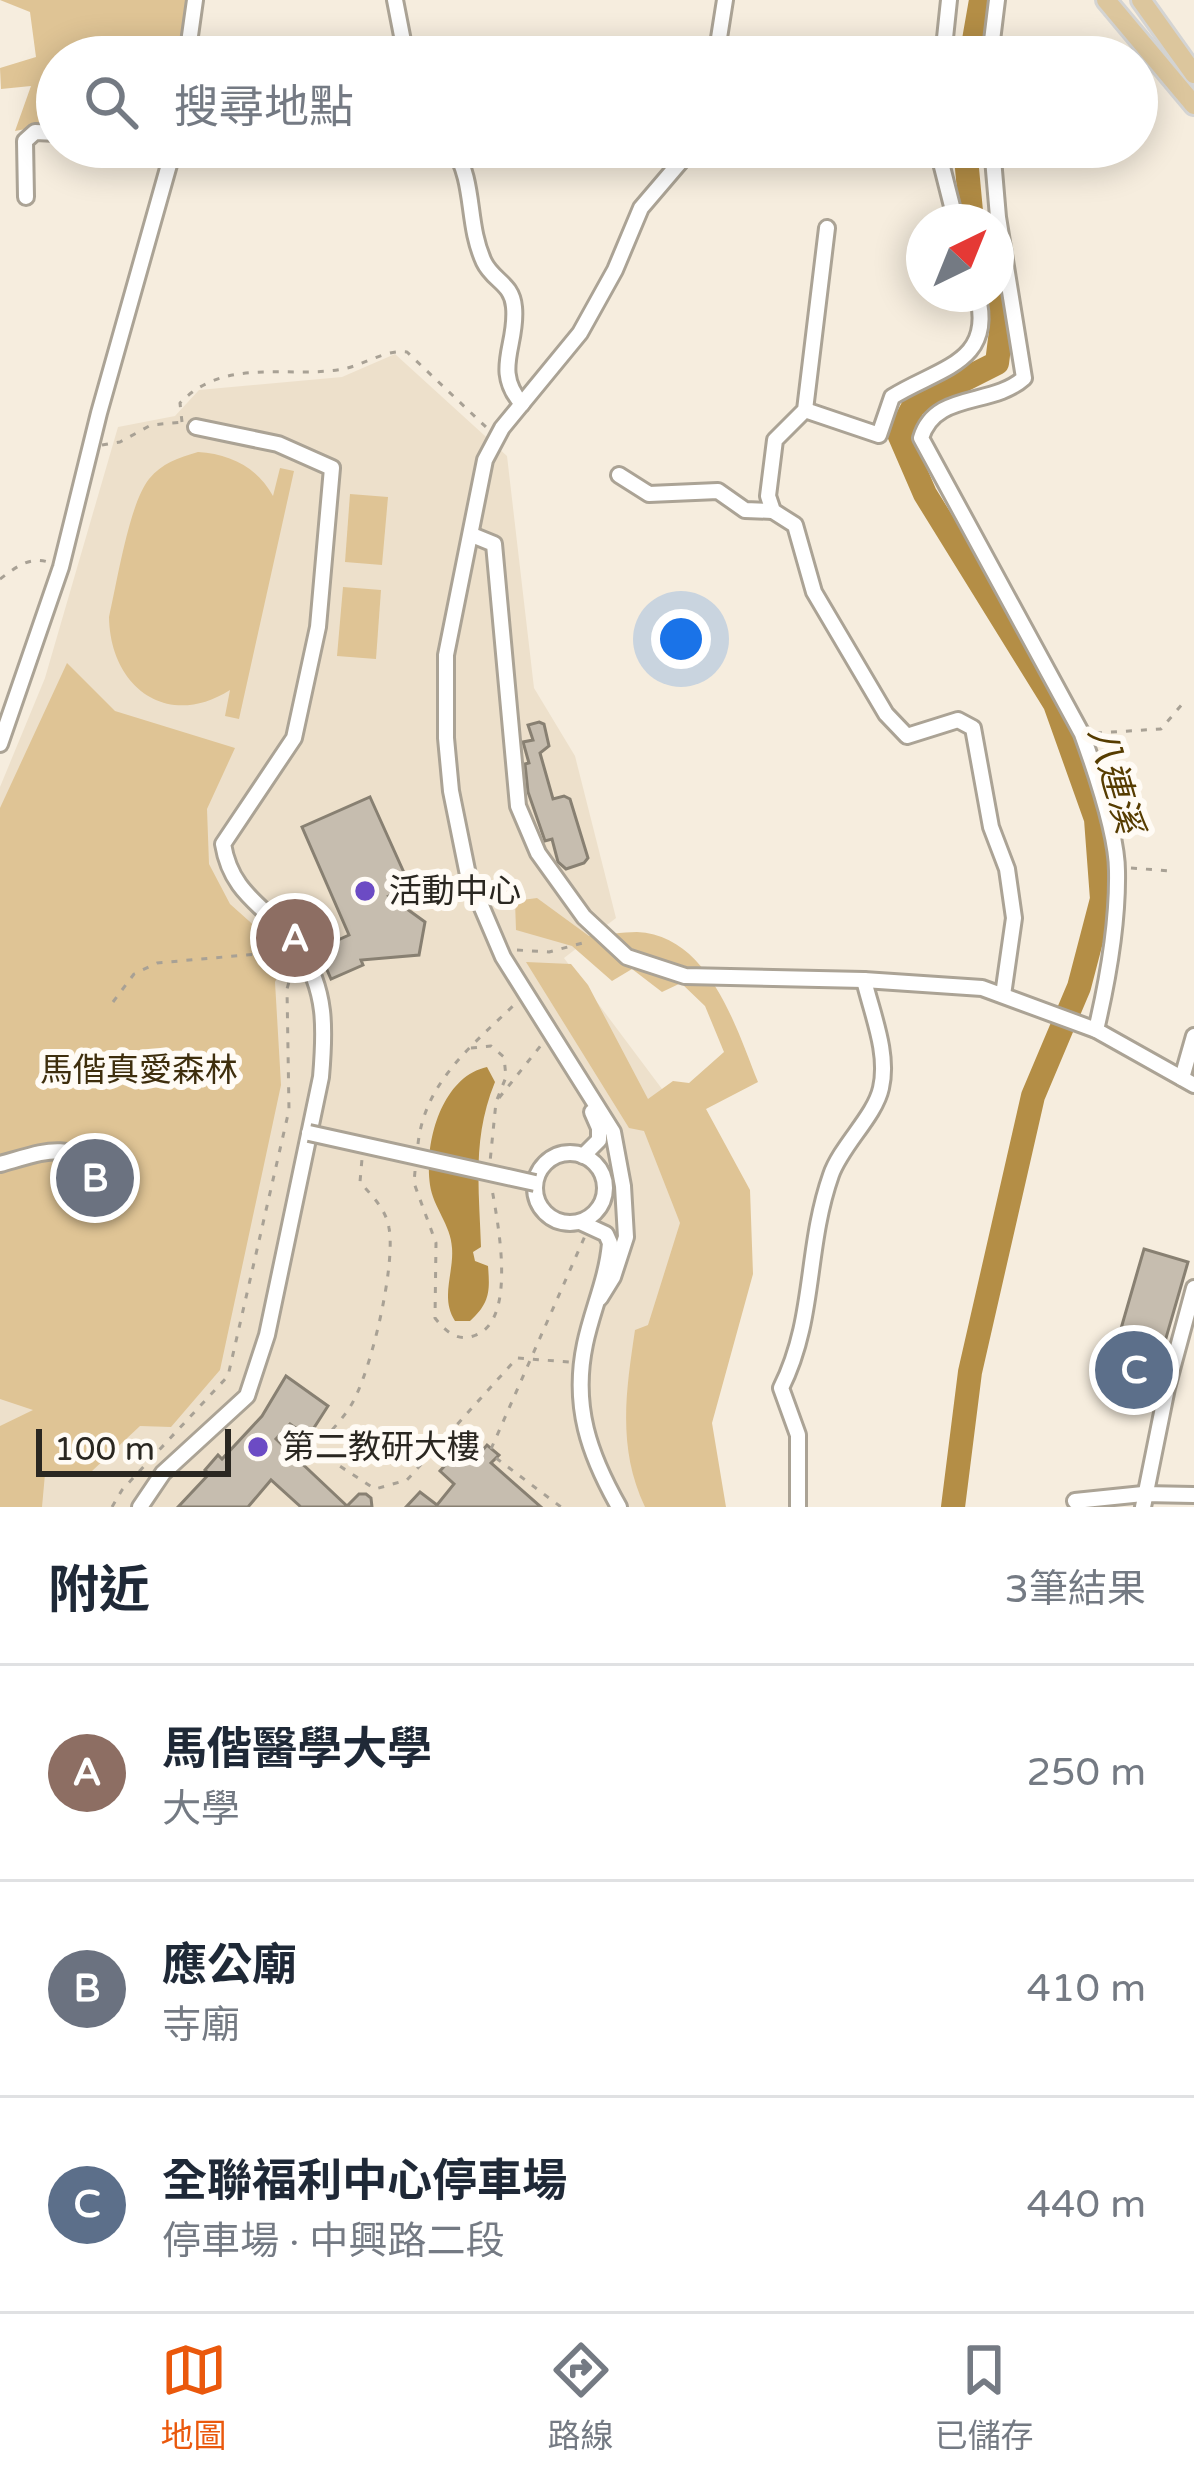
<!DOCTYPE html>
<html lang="zh-TW">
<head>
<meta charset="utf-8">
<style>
	:root { --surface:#fff; --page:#f2f2f3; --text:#1f2937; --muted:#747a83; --line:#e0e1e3; --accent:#ea580c }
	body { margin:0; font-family:"Varela Round","Noto Sans TC",sans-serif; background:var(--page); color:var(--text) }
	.compass { position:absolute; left:906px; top:204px; width:108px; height:108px; border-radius:50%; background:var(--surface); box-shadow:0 6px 30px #0003; rotate:43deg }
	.scale { position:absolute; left:36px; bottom:30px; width:195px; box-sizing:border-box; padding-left:12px; border:6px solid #2a2721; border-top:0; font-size:33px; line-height:42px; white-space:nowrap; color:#2a2721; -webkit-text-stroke:9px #fffbf5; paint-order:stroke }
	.you { position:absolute; left:681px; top:639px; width:42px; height:42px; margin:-30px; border:9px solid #fff; border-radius:50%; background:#1a73e8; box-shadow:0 0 0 18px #1a73e833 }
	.badge { display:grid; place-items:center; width:78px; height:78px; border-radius:50%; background:var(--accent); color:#fff; font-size:39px; font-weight:700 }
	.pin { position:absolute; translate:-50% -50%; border:6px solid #fff; box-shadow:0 3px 12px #0006 }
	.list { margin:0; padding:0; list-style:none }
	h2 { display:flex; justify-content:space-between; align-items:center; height:156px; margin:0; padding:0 48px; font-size:51px }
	h2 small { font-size:39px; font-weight:400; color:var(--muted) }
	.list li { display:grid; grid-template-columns:78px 1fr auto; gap:36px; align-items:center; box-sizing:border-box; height:216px; padding:0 48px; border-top:3px solid var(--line) }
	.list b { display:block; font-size:45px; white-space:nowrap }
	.list p { margin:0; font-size:39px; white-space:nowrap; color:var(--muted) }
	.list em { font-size:39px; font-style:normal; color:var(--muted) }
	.icon { flex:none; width:66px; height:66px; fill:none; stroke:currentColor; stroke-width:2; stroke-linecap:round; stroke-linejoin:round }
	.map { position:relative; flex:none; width:1194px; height:1507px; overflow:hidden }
	.search { position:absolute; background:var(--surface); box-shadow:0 6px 30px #0003; left:36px; right:36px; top:36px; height:132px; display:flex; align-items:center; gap:30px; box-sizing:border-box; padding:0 42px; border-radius:66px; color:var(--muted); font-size:45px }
	.sheet { height:804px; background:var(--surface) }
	nav { display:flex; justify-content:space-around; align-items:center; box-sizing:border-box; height:168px; border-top:3px solid var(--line); background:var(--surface); font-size:33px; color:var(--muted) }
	nav a { display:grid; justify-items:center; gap:6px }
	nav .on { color:var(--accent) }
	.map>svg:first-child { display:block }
</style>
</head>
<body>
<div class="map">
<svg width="1194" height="1507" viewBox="0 0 1194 1507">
	<rect width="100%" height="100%" fill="#f6edde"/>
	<path fill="#ede0cb" d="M395,354L507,456L534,688L575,756L616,918L564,958L677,1109L733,1206L684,1507H0V787L45,678L118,427L175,416L199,390L342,377Z"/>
	<g fill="#dfc495">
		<path d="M0,0H186L179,47L166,57H57V123L15,131L31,86L1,89L0,68L36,57L30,12Z"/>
		<path d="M198,452C230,454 257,467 273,496L280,468L294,471L239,719L225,716L230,690C167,730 110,687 109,617C117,583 129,504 149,479C162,463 178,458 198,452Z"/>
		<path d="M350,494L388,497L382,565L345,562Z"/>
		<path d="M343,587L381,590L376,659L337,656Z"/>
		<path d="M67,663L115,711L235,748L207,809L209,864L230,904L287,955L275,982L281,1085L220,1370L171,1427L140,1426L92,1471L45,1474L42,1507H0V1426L33,1410L0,1399V808Z"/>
		<path d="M537,898L589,936C605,935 622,932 637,932C709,935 736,1028 758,1082L706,1109L750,1190L753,1274L712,1423L726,1507H645C617,1448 626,1391 635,1330L648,1325L680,1223L644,1131L629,1128L526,962L571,964L588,985L648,1099L673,1081L689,1083L724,1052L705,1006L681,983L662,992L632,969L612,981L572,946L516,930L515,901Z"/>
	</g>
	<path fill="#b48e46" d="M487,1067L495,1082C472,1138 479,1187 481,1247L473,1252L475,1261L488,1266C490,1291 490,1303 470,1321H455C440,1298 454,1273 452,1248C451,1225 433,1207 430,1185C424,1144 441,1077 487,1067Z"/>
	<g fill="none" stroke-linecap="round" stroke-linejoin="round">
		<g stroke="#b48e46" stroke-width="24">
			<path d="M971,57L981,0"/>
			<path d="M965,147L972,222"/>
			<path d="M953,1507L970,1372L1033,1096L1079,987L1102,899L1096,819L1055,704L925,494L899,434L914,405L997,363L1001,331L991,294"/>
		</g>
	</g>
	<g fill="#c6bdaf" stroke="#888072" stroke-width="3">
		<path d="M539,722L544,724L549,746L540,753L553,799L564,796L570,799L588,858L584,863L566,869L558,862L552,839L545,841L528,792L525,764L529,763L523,742L533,740L528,725Z"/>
		<path d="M370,797L410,886L389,896L425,922L419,955L361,960L363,965L331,979L318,949L349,935L302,827Z"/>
		<path d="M1144,1249L1188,1262L1164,1345L1120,1332Z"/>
		<path d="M286,1376L328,1406L308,1437L290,1424L276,1439L347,1506L359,1494H366L371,1498L372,1507H301L271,1480L248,1507H178L209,1474L205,1470L218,1455L222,1459L262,1416Z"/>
		<path d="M468,1440L481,1452L487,1445L499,1455L491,1463L541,1507H406L420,1492L437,1505L454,1484L440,1471Z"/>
	</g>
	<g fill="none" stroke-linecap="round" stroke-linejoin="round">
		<g stroke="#aba395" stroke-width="20">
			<g id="minor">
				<path d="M395,0L403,41L411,57"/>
				<path d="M187,57L195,0"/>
				<path d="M716,57L725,0"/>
				<path d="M943,57L949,0"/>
				<path d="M990,57L997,0"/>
				<path d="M453,147C476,184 466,223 484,262C493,281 512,283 514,307C518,345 492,370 522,404"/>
				<path d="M857,147L877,154L937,155"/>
				<path d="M937,147L956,222"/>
				<path d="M992,147L998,217L1024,378C992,407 935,391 921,438L1082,734C1095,770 1117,834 1117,871C1118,924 1108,979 1096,1030"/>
				<path d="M26,197L25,141L35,132L57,133"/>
				<path d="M827,228L805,410L775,440L768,496L773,511L795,525L814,592L886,714L907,736L958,720L973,728L991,827L1007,869L1014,918L1003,995"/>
				<path d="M805,410L879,435L892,397C938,368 996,363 977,294"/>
				<path d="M619,475L649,494L718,491L745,510L773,511"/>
				<path d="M472,535L494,544L518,806L538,853L584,917L627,957L685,976L864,980L982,988L1096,1030L1194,1085"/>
				<path d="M0,744L61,567L99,413L174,147"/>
				<path d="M1182,1078L1194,1036"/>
				<circle cx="570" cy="1188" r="35"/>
				<path d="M583,1156L599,1140V1128L592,1112"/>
				<path d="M0,1164C57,1148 56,1145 114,1166"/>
				<path d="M580,1222L606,1234L610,1243C607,1279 592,1310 585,1344C572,1406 589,1454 619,1507"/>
				<path d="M600,1298L613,1277L626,1237L623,1186L613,1132L503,957L468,875L451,791L446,738V655L485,460L502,428L580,333L615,270L641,208L693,147"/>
				<path d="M1075,1501L1143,1494L1194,1495"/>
				<path d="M140,1507L163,1473L247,1396L267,1335L321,1077C325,1030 327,990 299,949C272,908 232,899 223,844L294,738L318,627L332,468L278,444L196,427"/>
				<path d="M798,1507V1435L781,1388C816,1318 805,1249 831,1175C841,1146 875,1116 881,1088C889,1053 872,1014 864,980"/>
				<path d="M1143,1507L1167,1388L1194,1288"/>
			</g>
		</g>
		<g stroke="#d4d4d3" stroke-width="24">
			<g id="major">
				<path d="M1106,0L1194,105"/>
				<path d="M1141,0L1194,74"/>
			</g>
		</g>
		<g stroke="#a8a195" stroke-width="3" stroke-dasharray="6 9" stroke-linecap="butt">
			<path d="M182,422L180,403C225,356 289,379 343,369C364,365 386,349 407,352L487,428"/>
			<path d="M102,445L120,442L151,425L183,422"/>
			<path d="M0,579C15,568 29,556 48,562"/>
			<path d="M1096,733L1161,729L1184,702"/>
			<path d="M1131,868L1171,871"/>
			<path d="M517,950L549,952L590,941"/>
			<path d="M113,1002L134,974L157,963L257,954L290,968"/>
			<path d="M471,1048L491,1046L504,1057L506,1077L496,1102L490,1162"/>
			<path d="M499,1098L542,1044"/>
			<path d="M418,1144C425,1081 473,1045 516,1003"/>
			<path d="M415,1171L414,1183L436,1243L435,1318C445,1331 458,1343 476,1335C517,1319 498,1224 492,1189"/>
			<path d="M491,1449L585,1236"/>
			<path d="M315,1450L375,1489L407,1480L517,1358L569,1362"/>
			<path d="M496,1458L561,1507"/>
			<path d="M302,1463C317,1445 337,1427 350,1407C371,1374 396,1265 389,1228C386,1209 372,1196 360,1182L362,1159"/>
			<path d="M112,1507L122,1490L228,1376L289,1110L287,989L293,967"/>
		</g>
		<use href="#minor" stroke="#fff" stroke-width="14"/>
		<use href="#major" stroke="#dcc69d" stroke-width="18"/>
		<g stroke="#aba395" stroke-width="20" stroke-linecap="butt">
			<path id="minor-bridge" d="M309,1133L535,1183"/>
		</g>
		<use href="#minor-bridge" stroke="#fff" stroke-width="14"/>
	</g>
	<g fill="#6c4bc4" stroke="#fffbf5" stroke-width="4.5">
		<circle cx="365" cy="891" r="12"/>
		<circle cx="258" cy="1447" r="12"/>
	</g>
	<g text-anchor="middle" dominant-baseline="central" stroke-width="12" stroke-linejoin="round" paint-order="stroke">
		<g font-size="33" fill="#2a2721" stroke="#fffbf5" text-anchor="start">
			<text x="389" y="891">活動中心</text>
			<text x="282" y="1447">第二教研大樓</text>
		</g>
		<g font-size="33" fill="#3e2e0d" stroke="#fffbf5">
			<text x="139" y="1070">馬偕真愛森林</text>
		</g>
		<g font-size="36" font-style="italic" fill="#563c00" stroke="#fffbf5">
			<text transform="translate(1115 780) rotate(74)">八連溪</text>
		</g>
	</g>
</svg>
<svg class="compass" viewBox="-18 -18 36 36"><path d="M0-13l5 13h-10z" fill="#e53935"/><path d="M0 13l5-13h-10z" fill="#747a83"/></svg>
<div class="scale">100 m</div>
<div class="you"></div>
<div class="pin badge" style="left:295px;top:938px;background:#8d6e63">A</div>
<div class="pin badge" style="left:95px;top:1178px;background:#6b7280">B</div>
<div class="pin badge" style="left:1134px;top:1370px;background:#5c6f8a">C</div>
<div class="search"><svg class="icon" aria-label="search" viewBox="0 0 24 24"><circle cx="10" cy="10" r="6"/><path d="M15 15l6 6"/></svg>搜尋地點</div>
</div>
<section class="sheet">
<h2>附近<small>3筆結果</small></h2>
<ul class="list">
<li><span class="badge" style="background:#8d6e63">A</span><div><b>馬偕醫學大學</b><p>大學</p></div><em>250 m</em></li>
<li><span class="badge" style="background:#6b7280">B</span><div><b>應公廟</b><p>寺廟</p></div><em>410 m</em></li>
<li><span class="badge" style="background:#5c6f8a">C</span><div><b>全聯福利中心停車場</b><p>停車場 · 中興路二段</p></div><em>440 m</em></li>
</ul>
</section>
<nav>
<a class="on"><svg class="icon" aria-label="map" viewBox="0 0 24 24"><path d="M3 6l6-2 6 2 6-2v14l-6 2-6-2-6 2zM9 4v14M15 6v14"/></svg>地圖</a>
<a><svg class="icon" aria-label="directions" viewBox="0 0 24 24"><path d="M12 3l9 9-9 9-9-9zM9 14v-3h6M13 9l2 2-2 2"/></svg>路線</a>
<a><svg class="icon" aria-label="saved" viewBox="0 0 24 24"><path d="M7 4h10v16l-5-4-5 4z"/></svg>已儲存</a>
</nav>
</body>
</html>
